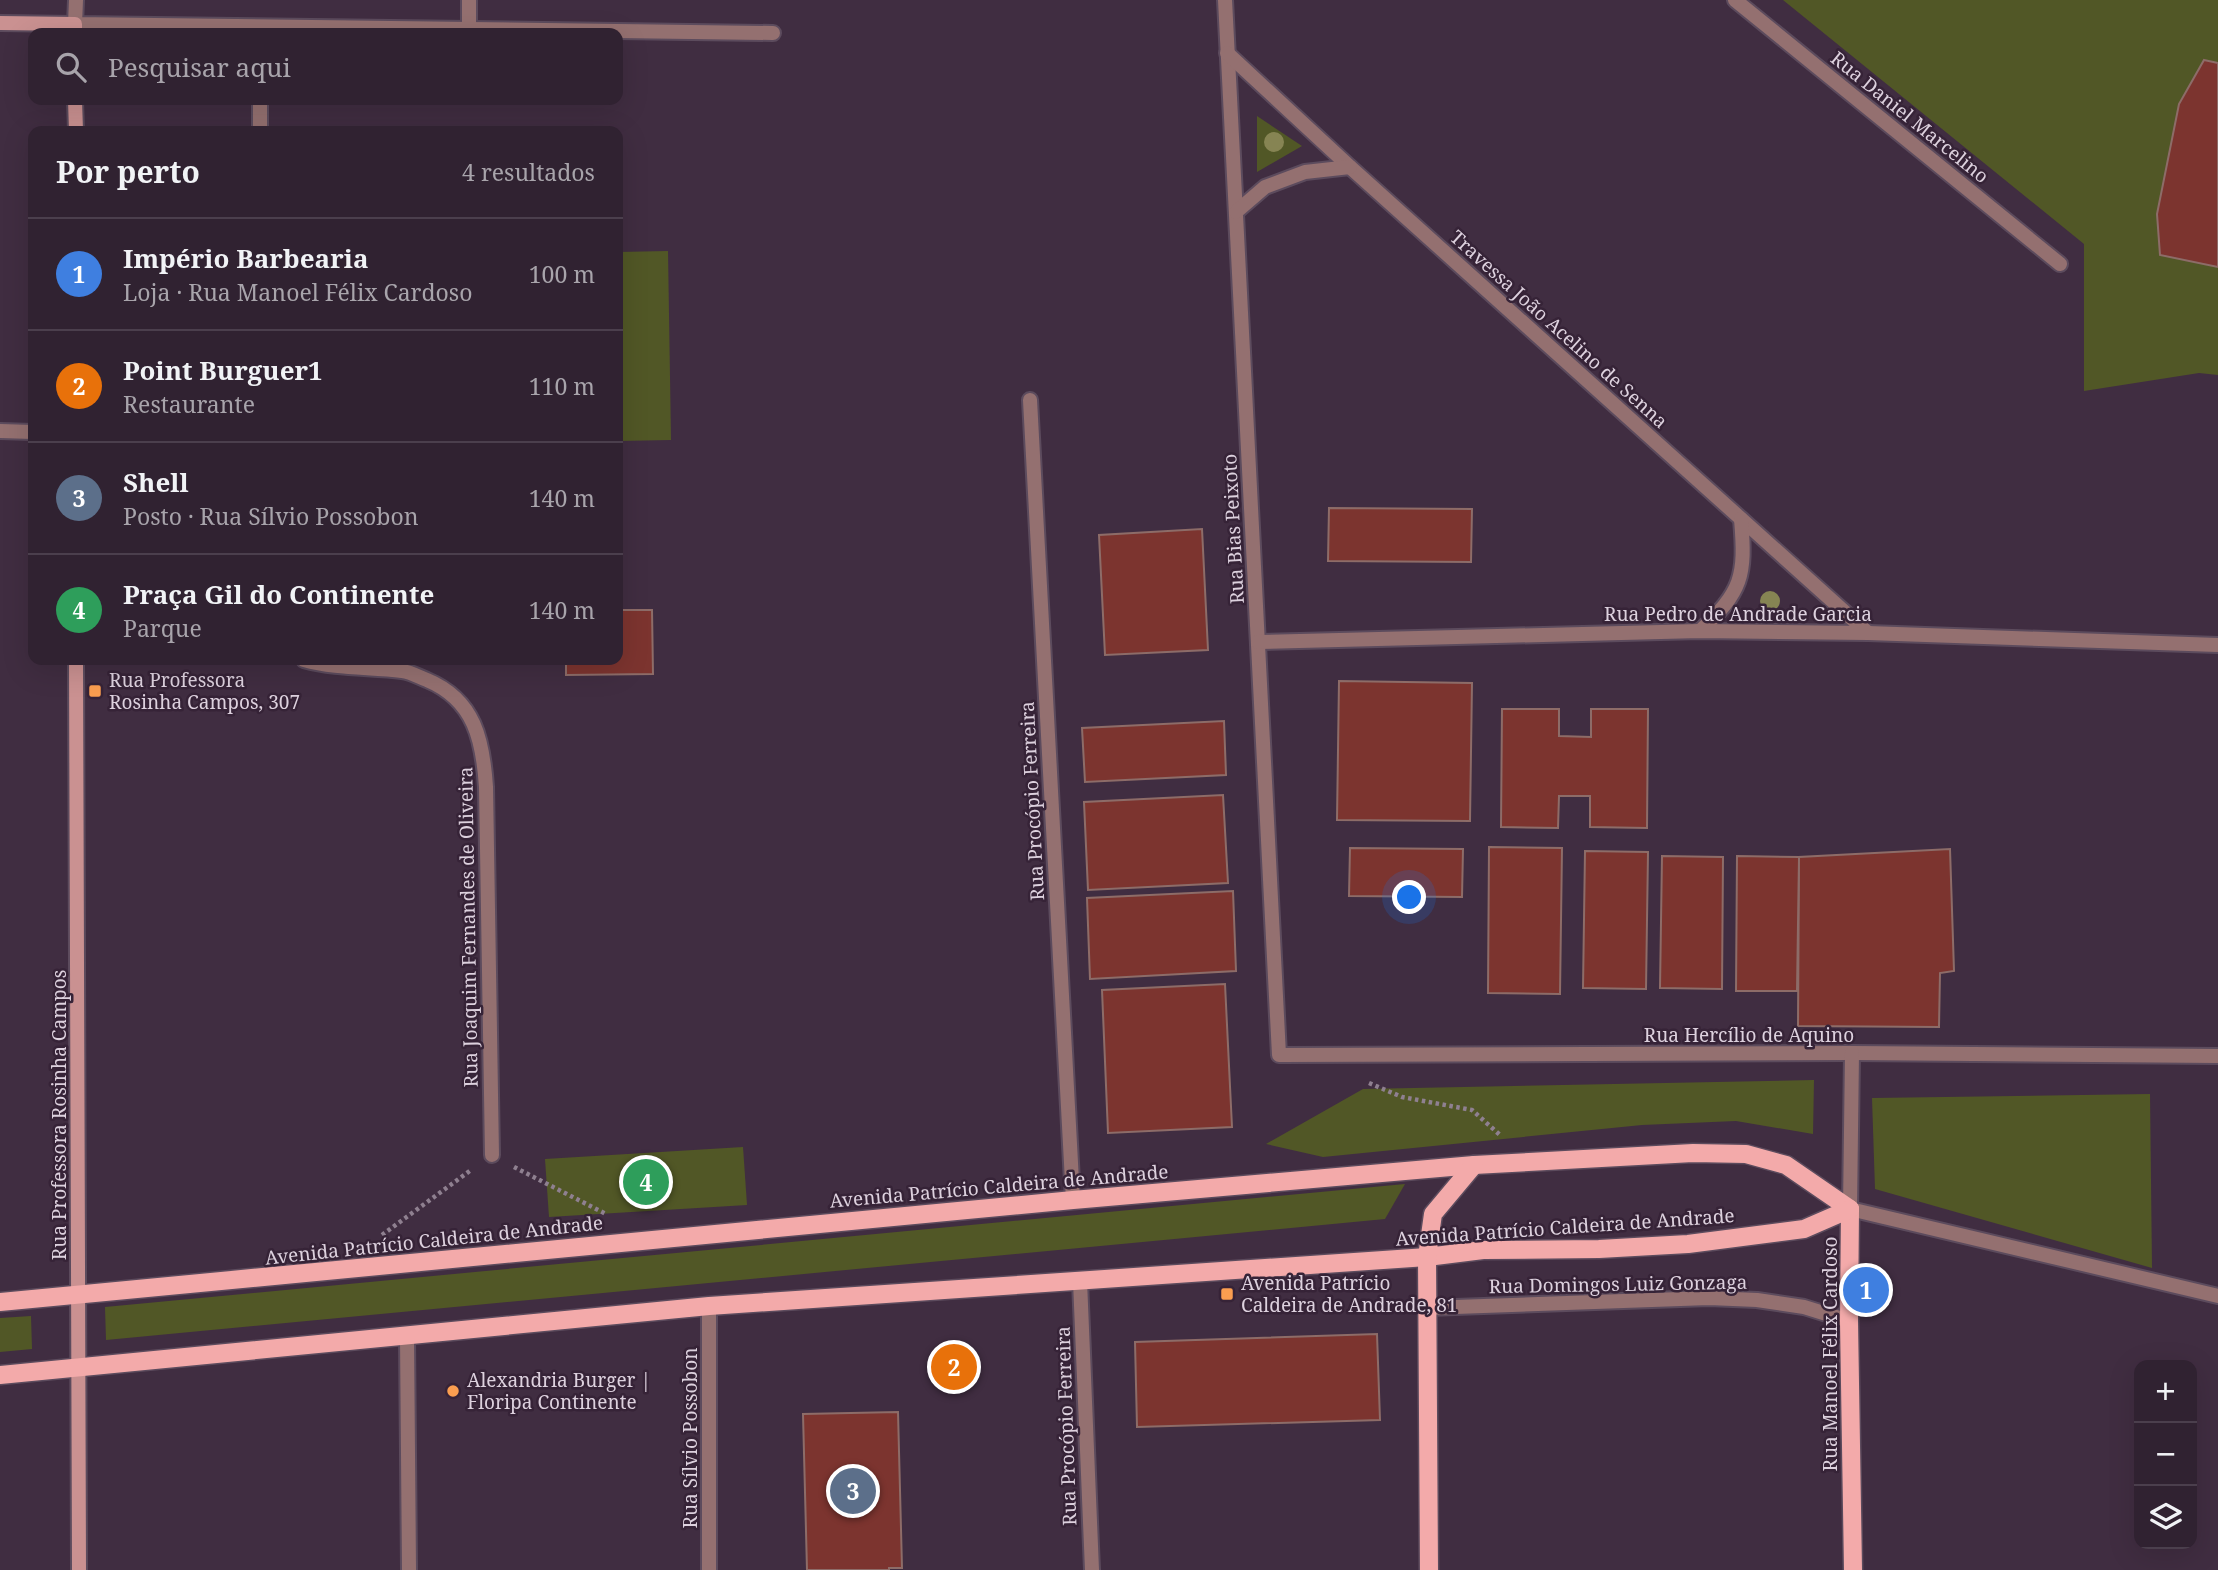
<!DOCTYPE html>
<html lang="pt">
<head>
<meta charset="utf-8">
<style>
	:root { --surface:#302231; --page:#3c2f3d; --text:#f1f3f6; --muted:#a8a4ab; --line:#4b3f4d; --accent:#db2777 }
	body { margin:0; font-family:"Noto Serif",serif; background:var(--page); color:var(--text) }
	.controls { position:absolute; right:21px; bottom:21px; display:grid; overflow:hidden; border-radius:14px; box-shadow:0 7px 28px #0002 }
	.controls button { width:63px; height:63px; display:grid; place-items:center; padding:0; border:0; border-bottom:2px solid var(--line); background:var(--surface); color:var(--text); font:35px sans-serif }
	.you { position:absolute; left:1410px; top:898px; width:24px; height:24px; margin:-18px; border:5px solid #fff; border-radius:50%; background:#1a73e8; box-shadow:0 0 0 10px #1a73e833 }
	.badge { display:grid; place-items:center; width:46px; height:46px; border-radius:50%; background:var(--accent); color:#fff; font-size:23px; font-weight:700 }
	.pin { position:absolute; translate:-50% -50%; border:4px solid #fff; box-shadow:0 2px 7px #0006 }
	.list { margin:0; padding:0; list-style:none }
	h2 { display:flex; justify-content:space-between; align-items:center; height:91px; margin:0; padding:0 28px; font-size:30px }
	h2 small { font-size:23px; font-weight:400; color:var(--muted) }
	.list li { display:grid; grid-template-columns:46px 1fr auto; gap:21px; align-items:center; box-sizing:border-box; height:112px; padding:0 28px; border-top:2px solid var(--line) }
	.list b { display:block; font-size:26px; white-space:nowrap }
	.list p { margin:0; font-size:23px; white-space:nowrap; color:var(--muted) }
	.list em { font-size:23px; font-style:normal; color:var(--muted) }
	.icon { flex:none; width:38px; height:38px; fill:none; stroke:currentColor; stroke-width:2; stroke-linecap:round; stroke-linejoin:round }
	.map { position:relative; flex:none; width:2218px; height:1570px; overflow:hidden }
	.search { position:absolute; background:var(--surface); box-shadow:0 7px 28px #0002; left:28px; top:28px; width:595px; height:77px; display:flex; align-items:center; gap:18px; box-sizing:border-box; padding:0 24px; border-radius:14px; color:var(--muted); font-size:26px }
	.panel { position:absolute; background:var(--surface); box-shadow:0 7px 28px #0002; left:28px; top:126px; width:595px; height:539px; border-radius:14px }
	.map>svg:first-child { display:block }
</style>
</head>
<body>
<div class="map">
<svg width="2218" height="1570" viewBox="0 0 2218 1570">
	<rect width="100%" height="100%" fill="#402d41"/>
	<g fill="#515726">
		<path d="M1783,0H2218V375L2199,373L2084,391V244Z"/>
		<path d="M1257,116L1302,146L1257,172Z"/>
		<path d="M668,251L671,440L618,441V252Z"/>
		<path d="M1814,1080L1813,1134L1736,1121L1642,1125L1323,1157L1266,1144L1363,1089Z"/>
		<path d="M2150,1094L2152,1268L1875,1189L1872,1098Z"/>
		<path d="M743,1147L747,1205L549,1217L545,1159Z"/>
		<path d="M1405,1184L1385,1219L106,1340L105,1307Z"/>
		<path d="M31,1316L32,1349L0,1352V1318Z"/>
	</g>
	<g fill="#7c342f" stroke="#8d6c68" stroke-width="2">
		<path d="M2204,60L2218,63V267L2160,255L2157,214L2179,104Z"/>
		<path d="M1329,508L1472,509L1471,562L1328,561Z"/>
		<path d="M1202,529L1208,650L1105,655L1099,535Z"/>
		<path d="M618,610H652L653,674L566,675V660H618Z"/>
		<path d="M1339,681L1472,683L1470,821L1337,820Z"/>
		<path d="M1502,709H1559V736L1591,737V709H1648L1647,828L1590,827V796H1559L1558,828L1501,827Z"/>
		<path d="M1224,721L1226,775L1085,782L1082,728Z"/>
		<path d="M1223,795L1228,883L1088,890L1084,802Z"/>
		<path d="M1489,847L1562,848L1560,994L1488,993Z"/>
		<path d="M1350,848L1463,849L1462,897L1349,896Z"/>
		<path d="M1950,849L1954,971L1940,973L1939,1027L1798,1026L1799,857Z"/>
		<path d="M1585,851L1648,852L1646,989L1583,988Z"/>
		<path d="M1662,856L1723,857L1722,989L1660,988Z"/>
		<path d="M1737,856L1799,857L1797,991H1736Z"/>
		<path d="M1233,891L1236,971L1090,979L1087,898Z"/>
		<path d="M1225,984L1232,1127L1108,1133L1102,990Z"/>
		<path d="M1377,1334L1380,1420L1137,1427L1135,1342Z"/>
		<path d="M898,1412L902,1568H889V1570H807L803,1414Z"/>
	</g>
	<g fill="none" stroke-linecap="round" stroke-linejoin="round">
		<g stroke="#5c4b5d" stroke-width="18">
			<path id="lane" d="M1030,400L1073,1200"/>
		</g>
		<g stroke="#5c4b5d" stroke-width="18">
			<g id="street">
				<path d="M76,0L75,24L773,33"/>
				<path d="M1225,0L1279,1055L1852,1053L2218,1056"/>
				<path d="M1735,0L2060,264"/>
				<path d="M469,29V0"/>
				<path d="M1227,53L1350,167L1868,633"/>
				<path d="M260,100V131"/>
				<path d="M1236,212L1265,187L1305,172L1350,167"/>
				<path d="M0,431L33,432"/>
				<path d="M1700,631C1742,591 1746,577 1741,519"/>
				<path d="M1258,642L1700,631L1868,633L2218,645"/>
				<path d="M304,660C336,669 369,667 402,671C411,672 419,677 427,680C475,700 483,741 486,787L492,1155"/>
				<path d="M1852,1053L1850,1209L2218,1296"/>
				<path d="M1080,1281L1092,1570"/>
				<path d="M709,1306V1570"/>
				<path d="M1427,1308L1709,1298L1757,1300L1804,1307L1849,1321"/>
				<path d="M407,1336L409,1570"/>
			</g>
		</g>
		<g stroke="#5c4b5d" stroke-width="18">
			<g id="secondary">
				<path d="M0,23L75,24V33"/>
				<path d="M75,100L76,131"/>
				<path d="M76,660L79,1570"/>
			</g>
		</g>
		<g stroke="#5c4b5d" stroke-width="21">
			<g id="primary">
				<path d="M1850,1209L1849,1321L1853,1570"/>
				<path d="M0,1302L1073,1200L1474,1165L1693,1153L1746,1154L1786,1165L1850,1209"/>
				<path d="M0,1375L709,1306L1427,1257L1483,1250L1599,1249L1688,1244L1804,1229L1850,1209"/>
				<path d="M1429,1570L1427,1257L1433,1214L1474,1165"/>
			</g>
		</g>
		<g stroke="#8f8090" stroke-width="4.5" stroke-dasharray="3.5 3.5" stroke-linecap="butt">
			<path d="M1369,1083L1402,1097L1472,1110L1500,1135"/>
			<path d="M514,1167L606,1214"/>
			<path d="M382,1235L471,1170"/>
		</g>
		<use href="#lane" stroke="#947070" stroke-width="14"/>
		<use href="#street" stroke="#947070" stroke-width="14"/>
		<use href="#secondary" stroke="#ca9191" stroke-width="14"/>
		<use href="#primary" stroke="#f3aaaa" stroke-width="18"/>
	</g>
	<g fill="#868453">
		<circle cx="1274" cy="142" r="10"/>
		<circle cx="1770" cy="601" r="10"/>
	</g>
	<g fill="#fb9e50" stroke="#362337" stroke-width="2.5">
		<rect x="88" y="684" width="14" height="14" rx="3.5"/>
		<rect x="1220" y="1287" width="14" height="14" rx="3.5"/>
		<circle cx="453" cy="1391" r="7"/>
	</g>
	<g text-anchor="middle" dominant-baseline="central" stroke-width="5" stroke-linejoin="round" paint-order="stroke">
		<g font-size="19" fill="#ddd1de" stroke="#362337">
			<text transform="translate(1910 117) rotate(39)">Rua Daniel Marcelino</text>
			<text transform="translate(1559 329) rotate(42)">Travessa João Acelino de Senna</text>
			<text transform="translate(1233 529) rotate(-93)">Rua Bias Peixoto</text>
			<text x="1738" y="614">Rua Pedro de Andrade Garcia</text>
			<text transform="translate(1032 801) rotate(-93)">Rua Procópio Ferreira</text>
			<text transform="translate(468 927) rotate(-91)">Rua Joaquim Fernandes de Oliveira</text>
			<text x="1749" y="1035">Rua Hercílio de Aquino</text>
			<text transform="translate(59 1115) rotate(-90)">Rua Professora Rosinha Campos</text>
			<text transform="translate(999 1186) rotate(-5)">Avenida Patrício Caldeira de Andrade</text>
			<text transform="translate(1565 1227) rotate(-4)">Avenida Patrício Caldeira de Andrade</text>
			<text transform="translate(434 1240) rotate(-6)">Avenida Patrício Caldeira de Andrade</text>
			<text transform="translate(1618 1284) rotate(-1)">Rua Domingos Luiz Gonzaga</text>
			<text transform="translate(1830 1354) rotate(-90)">Rua Manoel Félix Cardoso</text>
			<text transform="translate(1066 1426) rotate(-92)">Rua Procópio Ferreira</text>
			<text transform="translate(690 1438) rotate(-90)">Rua Sílvio Possobon</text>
		</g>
		<g font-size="19" fill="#ddd1de" stroke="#362337" text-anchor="start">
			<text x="109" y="680">Rua Professora<tspan x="109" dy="22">Rosinha Campos, 307</tspan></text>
			<text x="1241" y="1283">Avenida Patrício<tspan x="1241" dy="22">Caldeira de Andrade, 81</tspan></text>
			<text x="467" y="1380">Alexandria Burger |<tspan x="467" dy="22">Floripa Continente</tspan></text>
		</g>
	</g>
</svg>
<div class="controls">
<button>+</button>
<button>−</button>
<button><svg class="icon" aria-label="layers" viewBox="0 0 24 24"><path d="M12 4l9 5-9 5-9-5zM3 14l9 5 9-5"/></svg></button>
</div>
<div class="you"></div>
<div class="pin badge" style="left:1866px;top:1290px;background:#3f7fe0">1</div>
<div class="pin badge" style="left:954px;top:1367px;background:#e8710a">2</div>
<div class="pin badge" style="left:853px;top:1491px;background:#5c6f8a">3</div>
<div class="pin badge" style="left:646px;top:1182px;background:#2e9e5b">4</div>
<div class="search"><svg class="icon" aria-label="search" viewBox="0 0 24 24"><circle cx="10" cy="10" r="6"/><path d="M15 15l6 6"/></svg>Pesquisar aqui</div>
<section class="panel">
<h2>Por perto<small>4 resultados</small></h2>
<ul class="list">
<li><span class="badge" style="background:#3f7fe0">1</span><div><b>Império Barbearia</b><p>Loja · Rua Manoel Félix Cardoso</p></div><em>100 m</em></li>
<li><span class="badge" style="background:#e8710a">2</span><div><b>Point Burguer1</b><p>Restaurante</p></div><em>110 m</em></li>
<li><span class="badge" style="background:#5c6f8a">3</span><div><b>Shell</b><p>Posto · Rua Sílvio Possobon</p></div><em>140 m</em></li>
<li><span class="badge" style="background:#2e9e5b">4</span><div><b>Praça Gil do Continente</b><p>Parque</p></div><em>140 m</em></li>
</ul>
</section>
</div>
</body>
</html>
